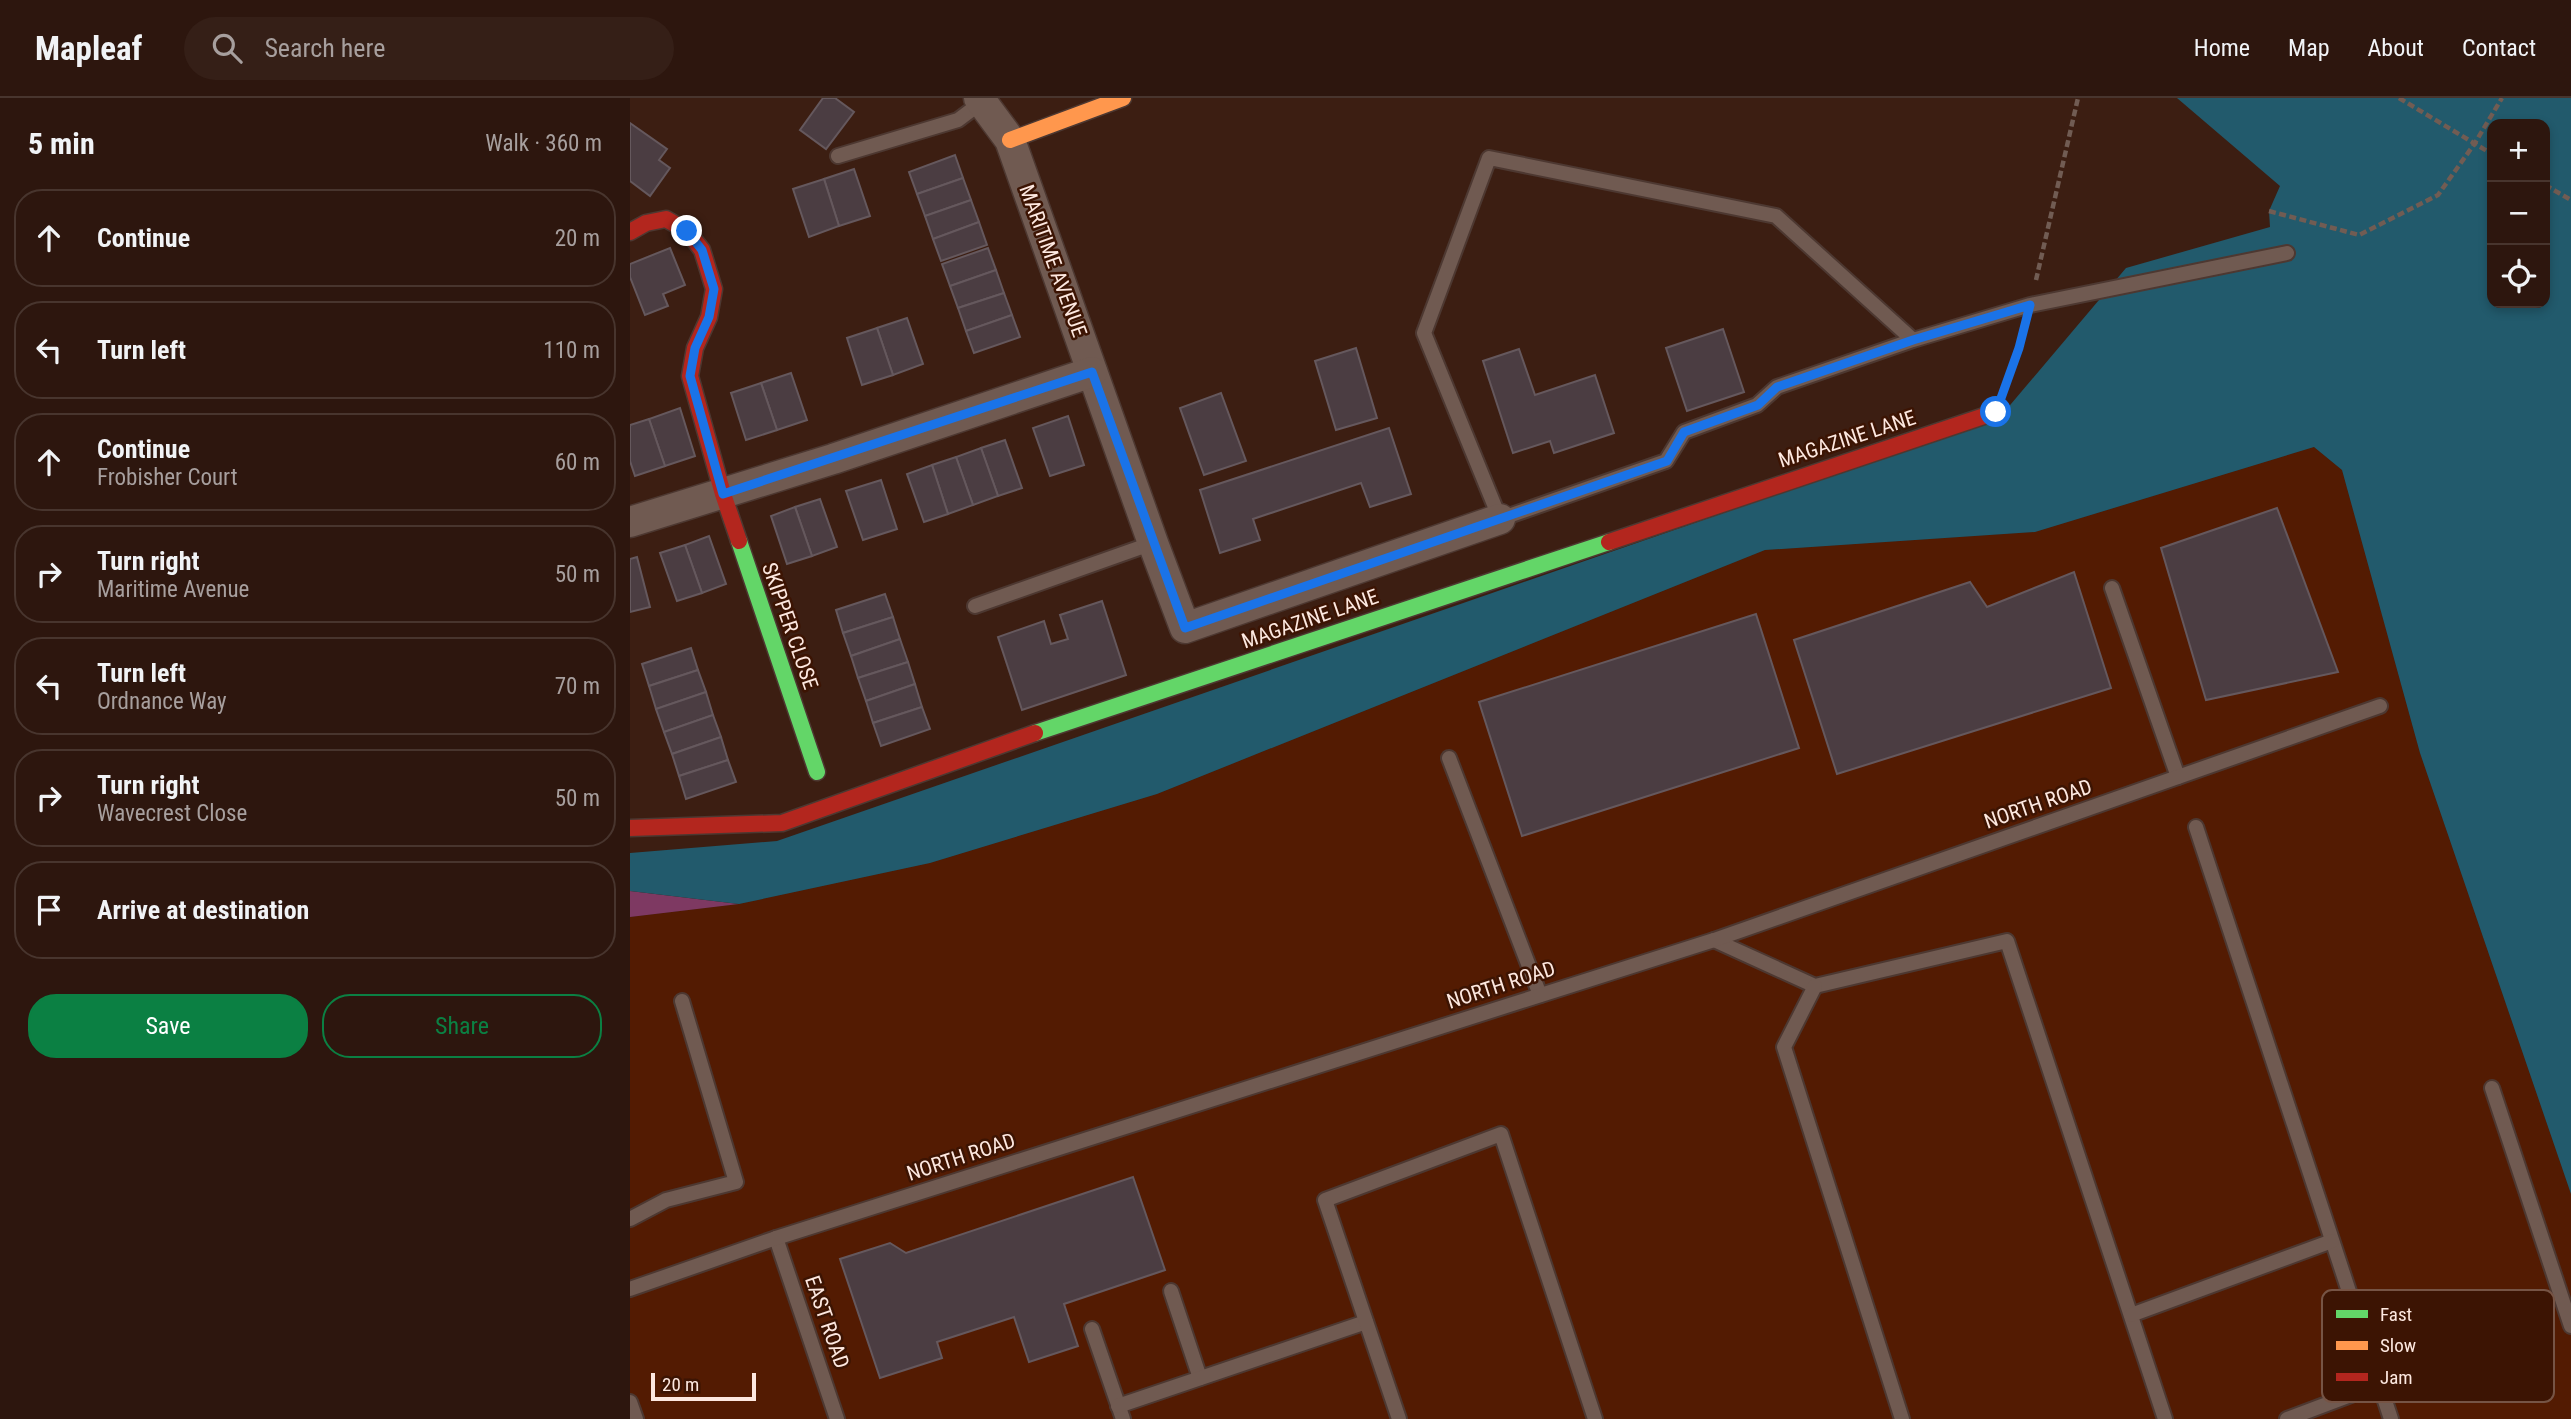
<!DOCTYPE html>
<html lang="en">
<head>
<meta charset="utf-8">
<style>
	:root { --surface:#2d160e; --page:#351f17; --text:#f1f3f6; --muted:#a79f9e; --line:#48352e; --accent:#0b8043 }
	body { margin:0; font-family:"Roboto Condensed",sans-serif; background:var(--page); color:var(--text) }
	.controls { position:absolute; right:21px; top:21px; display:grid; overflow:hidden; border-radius:14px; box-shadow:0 4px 10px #0003 }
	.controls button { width:63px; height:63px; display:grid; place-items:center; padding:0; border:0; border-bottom:2px solid var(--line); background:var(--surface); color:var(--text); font:35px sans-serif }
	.scale { position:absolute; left:21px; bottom:18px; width:105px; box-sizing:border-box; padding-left:7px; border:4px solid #fde8e0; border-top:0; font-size:19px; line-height:24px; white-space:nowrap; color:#fde8e0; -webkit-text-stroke:5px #3c1403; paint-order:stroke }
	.stop { position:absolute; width:21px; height:21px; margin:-16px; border:5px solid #1a73e8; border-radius:50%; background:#fff }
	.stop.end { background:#1a73e8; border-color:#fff; box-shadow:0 2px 7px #0008 }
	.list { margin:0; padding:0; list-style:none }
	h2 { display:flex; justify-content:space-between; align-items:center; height:91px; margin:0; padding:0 28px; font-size:30px }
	h2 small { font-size:23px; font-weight:400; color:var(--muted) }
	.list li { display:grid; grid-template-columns:46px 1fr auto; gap:21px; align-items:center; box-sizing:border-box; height:98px; margin:0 14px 14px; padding:0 14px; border:2px solid var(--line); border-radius:28px }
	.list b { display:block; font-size:26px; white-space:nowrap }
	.list p { margin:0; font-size:23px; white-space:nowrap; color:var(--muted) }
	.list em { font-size:23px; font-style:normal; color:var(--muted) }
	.actions { display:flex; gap:14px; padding:21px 28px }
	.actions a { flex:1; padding:16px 0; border:2px solid var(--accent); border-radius:28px; text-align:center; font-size:24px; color:var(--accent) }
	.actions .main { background:var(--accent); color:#fff }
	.icon { flex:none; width:38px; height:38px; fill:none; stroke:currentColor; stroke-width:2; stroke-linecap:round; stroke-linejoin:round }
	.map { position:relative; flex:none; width:1941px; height:1321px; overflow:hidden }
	header { display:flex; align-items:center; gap:42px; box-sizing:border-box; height:98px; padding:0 35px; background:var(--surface); border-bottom:2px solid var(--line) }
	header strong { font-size:33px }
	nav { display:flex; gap:38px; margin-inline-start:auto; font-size:24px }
	.search { width:490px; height:63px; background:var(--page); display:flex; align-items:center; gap:18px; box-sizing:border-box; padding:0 24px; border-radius:38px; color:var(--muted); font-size:26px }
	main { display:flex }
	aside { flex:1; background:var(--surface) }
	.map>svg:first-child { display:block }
</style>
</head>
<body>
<header>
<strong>Mapleaf</strong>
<div class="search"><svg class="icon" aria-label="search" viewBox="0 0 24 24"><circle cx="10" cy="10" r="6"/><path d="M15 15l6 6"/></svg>Search here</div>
<nav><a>Home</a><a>Map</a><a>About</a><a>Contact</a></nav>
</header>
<main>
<aside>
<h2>5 min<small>Walk · 360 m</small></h2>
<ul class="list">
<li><svg class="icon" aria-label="ahead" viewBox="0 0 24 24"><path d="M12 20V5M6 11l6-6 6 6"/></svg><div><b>Continue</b></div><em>20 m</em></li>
<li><svg class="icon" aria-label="left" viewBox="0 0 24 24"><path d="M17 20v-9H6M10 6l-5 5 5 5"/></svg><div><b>Turn left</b></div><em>110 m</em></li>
<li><svg class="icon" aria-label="ahead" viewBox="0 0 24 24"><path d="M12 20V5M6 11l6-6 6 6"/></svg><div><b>Continue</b><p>Frobisher Court</p></div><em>60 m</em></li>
<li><svg class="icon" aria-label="right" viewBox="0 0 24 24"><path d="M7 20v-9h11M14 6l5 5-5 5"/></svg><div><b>Turn right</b><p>Maritime Avenue</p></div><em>50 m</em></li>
<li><svg class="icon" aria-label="left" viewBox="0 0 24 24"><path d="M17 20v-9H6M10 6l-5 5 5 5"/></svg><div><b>Turn left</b><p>Ordnance Way</p></div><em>70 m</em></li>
<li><svg class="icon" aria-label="right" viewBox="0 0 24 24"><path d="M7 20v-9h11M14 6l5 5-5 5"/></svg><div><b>Turn right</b><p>Wavecrest Close</p></div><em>50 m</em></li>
<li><svg class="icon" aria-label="arrive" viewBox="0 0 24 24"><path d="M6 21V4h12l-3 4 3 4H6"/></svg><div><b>Arrive at destination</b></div></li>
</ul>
<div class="actions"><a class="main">Save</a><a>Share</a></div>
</aside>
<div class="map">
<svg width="1941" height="1321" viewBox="0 0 1941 1321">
	<rect width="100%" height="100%" fill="#3c1e12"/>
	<path fill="#531b02" d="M1684,349L1712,372L1790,655L1941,1096V1321H0V819L109,806L300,765L527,696L1135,452L1405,434Z"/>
	<path fill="#7e3962" d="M0,793L109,806L0,819Z"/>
	<path fill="#225a6c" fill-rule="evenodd" d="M1547,0H1941V1096L1790,655L1712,372L1684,349L1405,434L1135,452L527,696L300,765L109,806L0,793V755L147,743L1370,319L1496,170L1640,129L1639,113L1650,88ZM1862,26H1915V205H1862Z"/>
	<g fill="#4b3d42" stroke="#65585d" stroke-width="2">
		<path d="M193,0H205L224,14L196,51L170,32Z"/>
		<path d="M0,25L37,51L29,62L40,70L20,98L0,83Z"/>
		<path d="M325,57L333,80L287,96L279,74Z"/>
		<path d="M224,71L240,118L209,128L194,81Z"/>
		<path d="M333,80L341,102L295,118L287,96Z"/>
		<path d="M194,81L209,128L179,139L163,91Z"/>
		<path d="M341,102L349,124L303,141L295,118Z"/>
		<path d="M349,124L357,147L311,163L303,141Z"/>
		<path d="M40,150L55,187L33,196L38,208L15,217L0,179V166Z"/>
		<path d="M358,150L366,172L320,188L312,166Z"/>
		<path d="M366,172L374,195L328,210L320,188Z"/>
		<path d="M374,195L382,217L336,233L328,210Z"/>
		<path d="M382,217L390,239L344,255L336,233Z"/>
		<path d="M277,220L293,266L263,277L247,230Z"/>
		<path d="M247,230L263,277L232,287L217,240Z"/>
		<path d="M1093,231L1114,294L1057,313L1036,250Z"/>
		<path d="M726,250L747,320L706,332L685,263Z"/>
		<path d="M889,251L905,297L965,277L984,335L924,355L920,343L883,355L853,263Z"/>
		<path d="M161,275L177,322L147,332L131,285Z"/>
		<path d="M131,285L147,332L116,342L101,295Z"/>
		<path d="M591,295L616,363L574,377L550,310Z"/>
		<path d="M50,310L65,358L35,368L19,321Z"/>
		<path d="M438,318L454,367L420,378L403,330Z"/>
		<path d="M19,321L35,368L5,378L0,363V327Z"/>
		<path d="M759,330L781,396L740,409L731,385L623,421L630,442L590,455L570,392Z"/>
		<path d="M375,342L392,390L368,398L351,350Z"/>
		<path d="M351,350L368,398L343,407L326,359Z"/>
		<path d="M326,359L343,407L318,416L302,367Z"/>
		<path d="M302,367L318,416L294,424L277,376Z"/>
		<path d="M251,382L267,431L233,442L216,393Z"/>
		<path d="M190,401L207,449L182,458L165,409Z"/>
		<path d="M165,409L182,458L157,466L141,418Z"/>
		<path d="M1647,410L1708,574L1576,602L1531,450Z"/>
		<path d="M79,438L96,486L72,495L55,447Z"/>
		<path d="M55,447L72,495L47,503L30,455Z"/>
		<path d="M7,459L20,509L0,514V461Z"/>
		<path d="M1444,474L1481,590L1207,676L1164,542L1340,484L1357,509Z"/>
		<path d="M255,496L263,519L213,535L206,512Z"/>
		<path d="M472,503L496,577L392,612L368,539L414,523L421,546L438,541L430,517Z"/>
		<path d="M1126,516L1169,650L892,738L849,604Z"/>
		<path d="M263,519L270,541L221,558L213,535Z"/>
		<path d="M270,541L278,564L228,580L221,558Z"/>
		<path d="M61,550L68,572L19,588L12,566Z"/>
		<path d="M278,564L285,586L236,603L228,580Z"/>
		<path d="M68,572L76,594L26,611L19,588Z"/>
		<path d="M285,586L292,609L243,625L236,603Z"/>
		<path d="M76,594L83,617L34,634L26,611Z"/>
		<path d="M292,609L300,631L251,648L243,625Z"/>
		<path d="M83,617L91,639L42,656L34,634Z"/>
		<path d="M91,639L98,662L49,678L42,656Z"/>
		<path d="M98,662L106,684L56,701L49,678Z"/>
		<path d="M503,1079L535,1172L434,1206L448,1248L399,1264L384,1219L307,1244L312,1260L250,1280L210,1161L260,1145L276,1155Z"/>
	</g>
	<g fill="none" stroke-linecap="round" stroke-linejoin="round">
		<g stroke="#4d3831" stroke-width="18">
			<g id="lane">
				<path d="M208,58L328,22L352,4"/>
				<path d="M1283,242L1147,289L1127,307L1054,334L1036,363L870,421L794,235L859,60L1146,118L1283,242L1400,207L1657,155"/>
				<path d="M1482,490L1548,679"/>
				<path d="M345,508L523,445"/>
				<path d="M819,660L910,897"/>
				<path d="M1566,729L1761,1321"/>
				<path d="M1084,842L1185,888L1377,843L1535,1321"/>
				<path d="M1185,888L1154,949L1272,1321"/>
				<path d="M1862,990L1941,1228"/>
				<path d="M0,1121L36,1102L106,1084L52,903"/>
				<path d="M146,1140L207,1321"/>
				<path d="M0,1191L146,1140L1084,842L1750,608"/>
				<path d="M541,1193L570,1280"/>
				<path d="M1501,1217L1702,1143"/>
				<path d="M462,1231L493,1321"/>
				<path d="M0,1304L6,1321"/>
				<path d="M488,1308L736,1224"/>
				<path d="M769,1321L695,1102L871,1036L965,1321"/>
				<path d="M1657,1321L1750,1286"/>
			</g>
		</g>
		<g stroke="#4d3831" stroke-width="33">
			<g id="street">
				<path d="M349,0L380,42L523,445L555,530L870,421"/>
				<path d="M0,424L203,361L462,274"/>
			</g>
		</g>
		<g stroke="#4d3831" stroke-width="19">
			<g id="fast">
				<path d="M109,443L187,674"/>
				<path d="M405,635L979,444"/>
			</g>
		</g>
		<g stroke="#4d3831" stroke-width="19">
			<path id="slow" d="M380,42L493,0"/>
		</g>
		<g stroke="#4d3831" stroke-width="19">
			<g id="jam">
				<path d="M0,134L16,125L36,121L57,133L72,152L84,191L79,219L65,250L60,278L93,396L109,443"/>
				<path d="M979,444L1366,314"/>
				<path d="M0,730L152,725L405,635"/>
			</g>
		</g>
		<g stroke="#715c53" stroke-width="4.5" stroke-dasharray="7 3.5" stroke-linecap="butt">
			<path d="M1769,0L1862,56"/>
			<path d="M1915,87L1941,102"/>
			<path d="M1639,113L1729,137L1808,97L1845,45L1872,0"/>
			<path d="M1406,182L1448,0"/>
			<path d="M1379,280L1393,235"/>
		</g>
		<use href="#lane" stroke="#705a51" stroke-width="14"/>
		<use href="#street" stroke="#705a51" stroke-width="30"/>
		<use href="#fast" stroke="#63d668" stroke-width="16"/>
		<use href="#slow" stroke="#ff974d" stroke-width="16"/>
		<use href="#jam" stroke="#b3261e" stroke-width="16"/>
	</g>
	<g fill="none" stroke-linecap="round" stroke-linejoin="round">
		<path stroke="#1a73e8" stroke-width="9" d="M57,133L72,152L84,191L79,219L65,250L60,278L93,396L462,274L555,530L1037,363L1054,334L1128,307L1147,289L1283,242L1400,207L1389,250L1366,314"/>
	</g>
	<g text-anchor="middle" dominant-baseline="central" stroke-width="5" stroke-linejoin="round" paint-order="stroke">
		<g font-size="21" fill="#fde8e0" stroke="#3c1403">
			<text transform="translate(423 163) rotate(70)">MARITIME AVENUE</text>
			<text transform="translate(1217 341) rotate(-18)">MAGAZINE LANE</text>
			<text transform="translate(680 521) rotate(-19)">MAGAZINE LANE</text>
			<text transform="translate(160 528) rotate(71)">SKIPPER CLOSE</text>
			<text transform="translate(1408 706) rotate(-19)">NORTH ROAD</text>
			<text transform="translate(871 887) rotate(-18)">NORTH ROAD</text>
			<text transform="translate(331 1059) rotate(-18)">NORTH ROAD</text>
			<text transform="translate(197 1224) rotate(71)">EAST ROAD</text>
		</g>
	</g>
	<rect x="1692" y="1192" width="232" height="112" rx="10" fill="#3c1403" stroke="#765445" stroke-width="2"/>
	<rect x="1706" y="1212" width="32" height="8" fill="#63d668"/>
	<rect x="1706" y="1243" width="32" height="9" fill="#ff974d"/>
	<rect x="1706" y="1275" width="32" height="8" fill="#b3261e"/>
	<g font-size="19" fill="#fde8e0">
		<text x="1750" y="1223">Fast</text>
		<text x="1750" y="1254">Slow</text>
		<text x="1750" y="1286">Jam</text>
	</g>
</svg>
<div class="controls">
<button>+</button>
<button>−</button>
<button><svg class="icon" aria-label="locate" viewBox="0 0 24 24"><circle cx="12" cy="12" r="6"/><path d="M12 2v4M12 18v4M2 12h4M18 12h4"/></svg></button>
</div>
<div class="scale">20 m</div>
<div class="stop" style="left:1366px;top:314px"></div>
<div class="stop end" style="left:57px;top:133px"></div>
</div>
</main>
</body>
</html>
